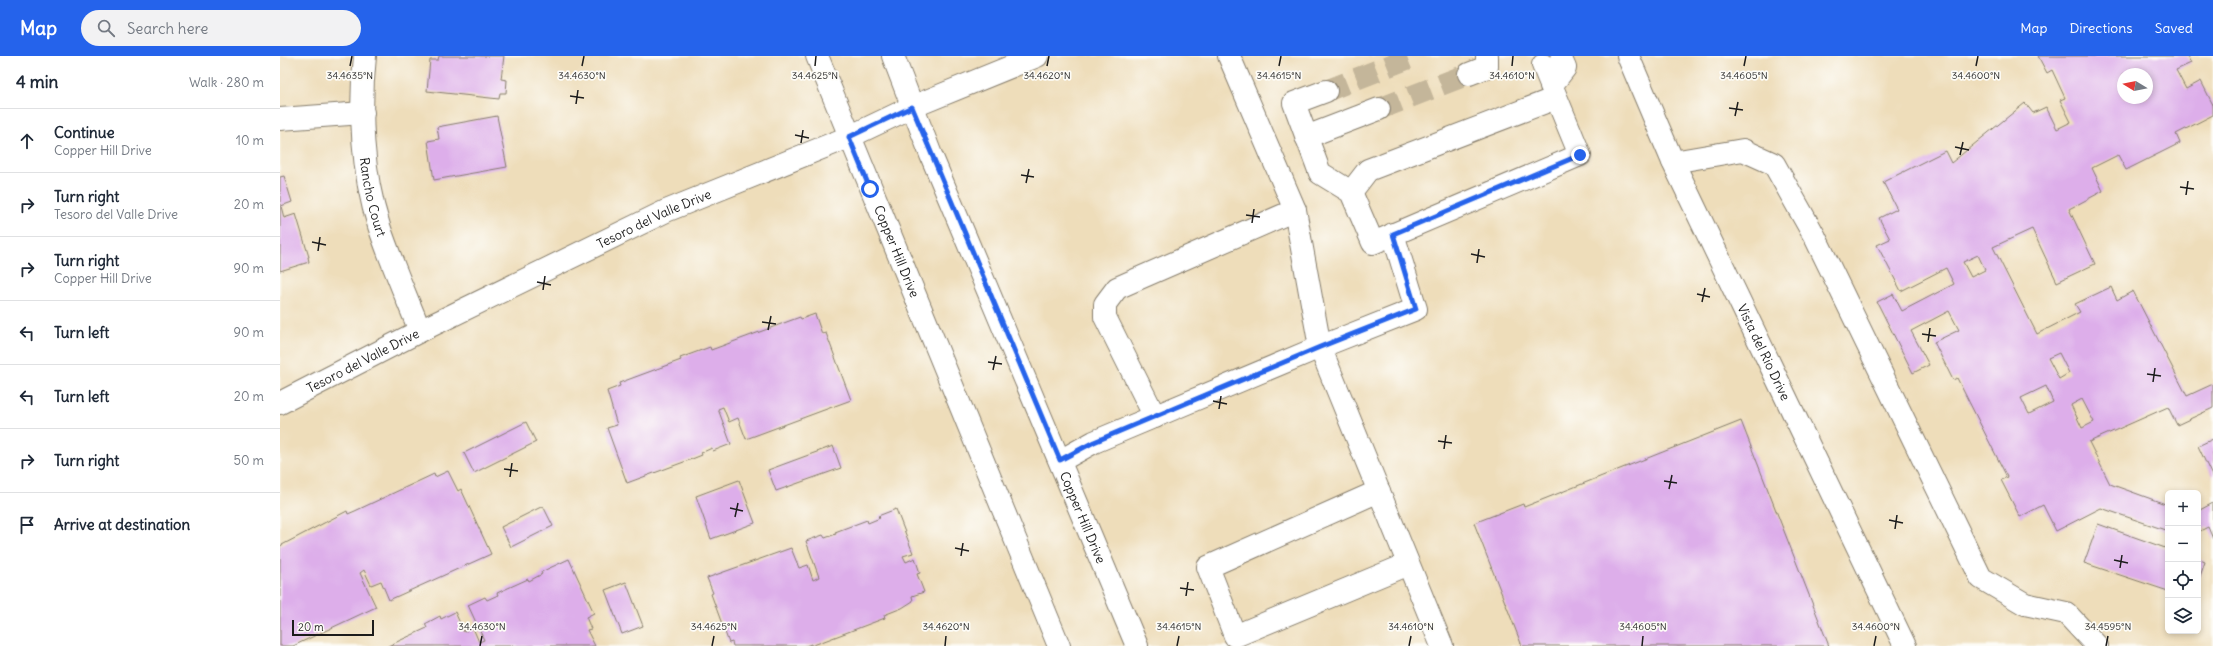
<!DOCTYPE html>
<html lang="en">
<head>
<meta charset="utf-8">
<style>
	:root { --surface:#fff; --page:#f2f2f3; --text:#1f2937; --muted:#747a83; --line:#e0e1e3; --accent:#2563eb }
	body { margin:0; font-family:Delius,sans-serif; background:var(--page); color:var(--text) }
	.controls { position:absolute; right:12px; bottom:12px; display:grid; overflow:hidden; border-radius:6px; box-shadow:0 2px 6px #0003 }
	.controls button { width:36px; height:36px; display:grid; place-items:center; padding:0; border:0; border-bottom:1px solid var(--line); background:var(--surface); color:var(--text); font:20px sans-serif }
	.compass { position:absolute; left:1837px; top:12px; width:36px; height:36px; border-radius:50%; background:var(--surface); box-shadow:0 2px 6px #0003; rotate:280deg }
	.scale { position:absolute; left:12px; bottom:10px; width:82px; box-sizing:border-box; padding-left:4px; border:2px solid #1c1c1c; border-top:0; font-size:11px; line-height:14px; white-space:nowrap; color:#1c1c1c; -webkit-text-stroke:3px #fdfcf7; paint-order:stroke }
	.stop { position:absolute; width:12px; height:12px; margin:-9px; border:3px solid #2563eb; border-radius:50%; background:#fff }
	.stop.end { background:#2563eb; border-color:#fff; box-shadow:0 1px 4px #0008 }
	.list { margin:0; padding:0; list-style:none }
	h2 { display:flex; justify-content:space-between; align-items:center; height:52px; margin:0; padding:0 16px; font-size:17px }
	h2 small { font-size:13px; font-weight:400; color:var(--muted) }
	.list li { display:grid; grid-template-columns:26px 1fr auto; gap:12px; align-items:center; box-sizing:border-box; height:64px; padding:0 16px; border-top:1px solid var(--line) }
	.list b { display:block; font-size:15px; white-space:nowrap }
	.list p { margin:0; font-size:13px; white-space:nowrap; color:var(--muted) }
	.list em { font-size:13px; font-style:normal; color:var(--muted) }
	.icon { flex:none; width:22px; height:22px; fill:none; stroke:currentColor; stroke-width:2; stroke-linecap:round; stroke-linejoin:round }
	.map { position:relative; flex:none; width:1933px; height:590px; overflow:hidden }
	header { display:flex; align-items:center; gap:24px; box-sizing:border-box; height:56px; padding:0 20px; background:var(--accent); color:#fff }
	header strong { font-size:19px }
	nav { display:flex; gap:22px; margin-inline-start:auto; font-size:14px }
	.search { width:280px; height:36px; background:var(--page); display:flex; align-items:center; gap:10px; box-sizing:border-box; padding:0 14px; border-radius:22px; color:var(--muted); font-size:15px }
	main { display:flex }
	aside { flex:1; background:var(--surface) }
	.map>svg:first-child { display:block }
</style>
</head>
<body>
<header>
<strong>Map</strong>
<div class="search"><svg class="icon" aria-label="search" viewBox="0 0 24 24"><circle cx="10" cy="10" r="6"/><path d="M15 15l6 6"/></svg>Search here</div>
<nav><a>Map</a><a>Directions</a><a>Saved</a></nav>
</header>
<main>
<aside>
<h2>4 min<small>Walk · 280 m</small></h2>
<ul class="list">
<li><svg class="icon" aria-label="ahead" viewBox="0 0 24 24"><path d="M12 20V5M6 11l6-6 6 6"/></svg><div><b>Continue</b><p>Copper Hill Drive</p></div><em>10 m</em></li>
<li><svg class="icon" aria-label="right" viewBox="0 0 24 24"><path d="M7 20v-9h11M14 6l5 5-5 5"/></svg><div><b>Turn right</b><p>Tesoro del Valle Drive</p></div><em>20 m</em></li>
<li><svg class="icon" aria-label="right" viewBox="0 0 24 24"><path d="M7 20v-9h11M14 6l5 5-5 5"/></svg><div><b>Turn right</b><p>Copper Hill Drive</p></div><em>90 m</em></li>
<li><svg class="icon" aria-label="left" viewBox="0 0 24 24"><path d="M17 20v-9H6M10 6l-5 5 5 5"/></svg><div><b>Turn left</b></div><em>90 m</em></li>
<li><svg class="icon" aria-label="left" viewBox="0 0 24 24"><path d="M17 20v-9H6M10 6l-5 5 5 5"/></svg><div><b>Turn left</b></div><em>20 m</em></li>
<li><svg class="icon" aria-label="right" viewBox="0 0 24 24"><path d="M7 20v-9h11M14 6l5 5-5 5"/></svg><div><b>Turn right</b></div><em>50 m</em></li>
<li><svg class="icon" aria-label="arrive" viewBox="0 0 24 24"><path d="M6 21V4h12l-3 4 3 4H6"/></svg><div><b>Arrive at destination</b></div></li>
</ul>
</aside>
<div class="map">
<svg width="1933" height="590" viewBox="0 0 1933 590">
	<rect width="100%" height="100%" fill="#fdfcf7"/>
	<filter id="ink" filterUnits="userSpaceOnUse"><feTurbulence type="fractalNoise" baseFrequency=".025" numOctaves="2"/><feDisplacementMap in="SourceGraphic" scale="8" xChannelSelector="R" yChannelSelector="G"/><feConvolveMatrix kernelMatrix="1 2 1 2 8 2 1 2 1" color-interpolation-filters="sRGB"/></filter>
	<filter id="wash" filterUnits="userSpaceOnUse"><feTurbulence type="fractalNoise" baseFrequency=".012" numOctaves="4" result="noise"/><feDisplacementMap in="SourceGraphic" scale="16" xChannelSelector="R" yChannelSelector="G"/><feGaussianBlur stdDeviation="0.9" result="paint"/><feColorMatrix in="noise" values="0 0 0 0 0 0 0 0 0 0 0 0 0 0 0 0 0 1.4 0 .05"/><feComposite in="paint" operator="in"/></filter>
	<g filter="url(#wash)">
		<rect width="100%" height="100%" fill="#eeddba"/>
		<g id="blocks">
			<g fill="#ddaeea" fill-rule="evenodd">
				<path d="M159,0H224L221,23L227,24L226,37H220L219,43L147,35L150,4H158Z"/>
				<path d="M1758,0H1907L1911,7L1896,14L1906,33L1921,25L1933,49V59L1896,78L1900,87L1846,114L1838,99L1812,112L1823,135L1789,153L1815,208L1777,226L1752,173L1713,191L1757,278L1800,256L1795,248L1831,231L1837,244L1853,235L1907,340L1933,328V352L1897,369L1888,351L1809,386L1830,428L1888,449V475L1821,452L1776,475L1763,449L1740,461L1721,424L1727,421L1677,322L1673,324L1654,286L1679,274L1669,255L1631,275L1649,309L1633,317L1597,246L1613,238L1622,255L1674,228L1666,212L1621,235L1597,189L1610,183L1599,162L1617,153L1603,126L1665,95L1671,107L1745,47L1753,57L1766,51L1777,73L1791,66L1780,44L1785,42L1772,14L1767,17ZM1843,18H1867V42H1843ZM1698,199L1705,214L1691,221L1683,206ZM1779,297L1789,317L1779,323L1768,302ZM1766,330L1773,346L1749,358L1741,342ZM1802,343L1814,366L1802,372L1791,349Z"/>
				<path d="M217,60L227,111L154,124L148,85L159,83L157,71Z"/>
				<path d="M4,120L12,146L1,150L4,162L16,158L29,201H28L29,206L0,215V121Z"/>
				<path d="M535,258L542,278L546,277L571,344L466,383L458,362L449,366L443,351L438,353L451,388L433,395L432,392L421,397L422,399L412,403L347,427L327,372L337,369L327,335L340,330L339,327L401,304L400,302L430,291L431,294L520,261L521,263Z"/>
				<path d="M1461,365L1549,590H1242L1194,467L1243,448L1244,451Z"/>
				<path d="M246,366L256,386L194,417L184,397Z"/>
				<path d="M1933,383V422L1918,390Z"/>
				<path d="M553,390L561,412L496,435L488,414Z"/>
				<path d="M168,415L178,435L181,433L211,498L109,544L101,525L91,529L84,514L80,517L96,551L13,590H0V490L67,455L68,458L75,455L154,418L155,421Z"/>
				<path d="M459,424L475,467L431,483L416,440Z"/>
				<path d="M1933,447V483L1928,471L1918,476V455Z"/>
				<path d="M263,450L273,470L231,491L221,471Z"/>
				<path d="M616,453L633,497L623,500L626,506L635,502L640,517L637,518L644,536L632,540L633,545L622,552L604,559L605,562L531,590V588L525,590H453L452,586L449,587L431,538L433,537L427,522L511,492L519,512L528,509L533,524L539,521L526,485L543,479L545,482L556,478L555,476L587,464L588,467L600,462L598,460Z"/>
				<path d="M1818,468L1888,493V535L1804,507Z"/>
				<path d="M289,503L314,557L306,561L311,573L307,574L315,590H108L147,572L145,568L160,560L161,563L175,556L184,576L193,572L199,586L204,584L188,549L205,541L207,544L218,539L217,537L248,523L249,525L262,518L261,516Z"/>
				<path d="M1918,503L1925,506L1918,526Z"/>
				<path d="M346,526L363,570L342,578L325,534Z"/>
			</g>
		</g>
	</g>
	<g filter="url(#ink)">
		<use href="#blocks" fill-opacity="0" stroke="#857c6b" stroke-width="1"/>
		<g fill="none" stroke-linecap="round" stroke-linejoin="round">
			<g stroke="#c4b69a" stroke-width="22" stroke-dasharray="22 11" stroke-linecap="butt">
				<path d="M1046,35L1134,0"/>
				<path d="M1099,53L1189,18"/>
			</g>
			<g stroke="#857c6b" stroke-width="24">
				<g id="minor">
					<path id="s1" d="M85,0C79,55 82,117 99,170C111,206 126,240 140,275"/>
					<path d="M949,0L1015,154L1040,291L1162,590"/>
					<path id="s2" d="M1348,0L1393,106L1625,590"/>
					<path d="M1189,18L1207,11V0"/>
					<path d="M1271,30L1285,12L1281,3"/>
					<path d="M1046,35L1014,47L1040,117L1071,136L1093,187L1300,99L1263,9"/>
					<path d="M0,63L83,57"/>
					<path d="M1026,81L1099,53"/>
					<path d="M1393,106L1463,94L1494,108L1535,181L1701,522L1745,548L1786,557L1817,590"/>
					<path d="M1071,136L1088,114L1276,42"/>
					<path id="s3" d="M0,347L140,275L386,155L569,81L632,51L757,0"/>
					<path d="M875,361L825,261V248L837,232L1015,154"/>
					<path d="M780,405L814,386L1040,291L1136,253L1113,178"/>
					<path d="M1099,435L928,511L955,580L1128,508"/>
				</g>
			</g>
			<g stroke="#857c6b" stroke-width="24">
				<g id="major">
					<path id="s4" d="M537,0L779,590"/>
					<path id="s5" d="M613,0L651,99L857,590"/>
				</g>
			</g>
			<use href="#minor" stroke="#fff" stroke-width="22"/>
			<use href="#major" stroke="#fff" stroke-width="22"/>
		</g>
	</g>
	<g fill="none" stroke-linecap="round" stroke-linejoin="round" filter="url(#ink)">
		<path stroke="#2563eb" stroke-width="5" d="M590,133L569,81L632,51L780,404L814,386L1040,291L1136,253L1113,178L1300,99"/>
	</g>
	<path fill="none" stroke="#1c1c1c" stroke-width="1.5" d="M70,10L72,0M302,10L304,0M535,10L536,0M767,10L769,0M999,10L1001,0M1232,10L1233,0M1464,10L1466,0M1696,10L1698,0M290,40L304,42M296,48L298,34M1449,52L1463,54M1455,60L1458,46M515,79L529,82M521,87L523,74M1675,91L1689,94M1680,99L1683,86M741,119L754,121M746,127L749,113M1900,131L1914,133M1906,139L1908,125M966,159L980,161M972,167L974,153M32,186L46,189M38,195L40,181M1191,198L1205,201M1197,207L1199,193M257,226L271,229M263,234L265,220M1417,238L1430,241M1422,246L1425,232M482,266L496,268M488,274L491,260M1642,278L1656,280M1648,286L1650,272M708,306L722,308M713,314L716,300M1867,318L1881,320M1873,326L1875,312M933,345L947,348M939,353L941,340M1158,385L1172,387M1164,393L1166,379M224,413L238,415M230,421L232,407M1384,425L1397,427M1389,433L1392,419M450,452L463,455M455,461L458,447M1609,464L1623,467M1615,473L1617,459M675,492L689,495M681,500L683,487M1834,504L1848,507M1840,512L1842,499M900,532L914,534M906,540L908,526M200,590L202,580M432,590L434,580M665,590L666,580M897,590L899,580M1129,590L1131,580M1362,590L1363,580M1594,590L1596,580M1826,590L1828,580"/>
	<g text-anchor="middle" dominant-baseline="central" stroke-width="3.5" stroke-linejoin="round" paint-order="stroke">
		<g font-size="13" fill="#1c1c1c" stroke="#fdfcf7">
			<text stroke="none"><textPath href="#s1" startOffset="142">Rancho Court</textPath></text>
			<text stroke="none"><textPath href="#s3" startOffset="417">Tesoro del Valle Drive</textPath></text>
			<text stroke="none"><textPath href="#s4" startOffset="211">Copper Hill Drive</textPath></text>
			<text stroke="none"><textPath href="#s2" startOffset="326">Vista del Rio Drive</textPath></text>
			<text stroke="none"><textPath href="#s3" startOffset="93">Tesoro del Valle Drive</textPath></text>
			<text stroke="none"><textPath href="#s5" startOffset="499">Copper Hill Drive</textPath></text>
		</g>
	</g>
	<g font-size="10" text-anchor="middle" fill="#1c1c1c" stroke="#fdfcf7" stroke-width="3.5" stroke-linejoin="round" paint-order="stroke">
		<text x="70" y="23">34.4635°N</text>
		<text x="302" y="23">34.4630°N</text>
		<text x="535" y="23">34.4625°N</text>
		<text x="767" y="23">34.4620°N</text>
		<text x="999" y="23">34.4615°N</text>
		<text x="1232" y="23">34.4610°N</text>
		<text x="1464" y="23">34.4605°N</text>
		<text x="1696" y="23">34.4600°N</text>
		<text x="202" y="574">34.4630°N</text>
		<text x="434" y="574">34.4625°N</text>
		<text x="666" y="574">34.4620°N</text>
		<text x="899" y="574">34.4615°N</text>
		<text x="1131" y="574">34.4610°N</text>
		<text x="1363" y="574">34.4605°N</text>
		<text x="1596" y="574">34.4600°N</text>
		<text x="1828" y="574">34.4595°N</text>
	</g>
</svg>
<div class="controls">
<button>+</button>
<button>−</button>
<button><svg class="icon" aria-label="locate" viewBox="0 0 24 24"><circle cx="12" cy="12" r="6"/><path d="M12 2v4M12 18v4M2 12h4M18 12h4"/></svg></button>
<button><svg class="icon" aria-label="layers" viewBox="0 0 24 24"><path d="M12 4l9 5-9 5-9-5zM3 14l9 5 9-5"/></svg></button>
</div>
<svg class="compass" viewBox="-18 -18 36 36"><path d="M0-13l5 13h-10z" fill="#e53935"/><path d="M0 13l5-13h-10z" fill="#747a83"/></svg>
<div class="scale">20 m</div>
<div class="stop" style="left:590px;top:133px"></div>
<div class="stop end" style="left:1300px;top:99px"></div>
</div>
</main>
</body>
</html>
